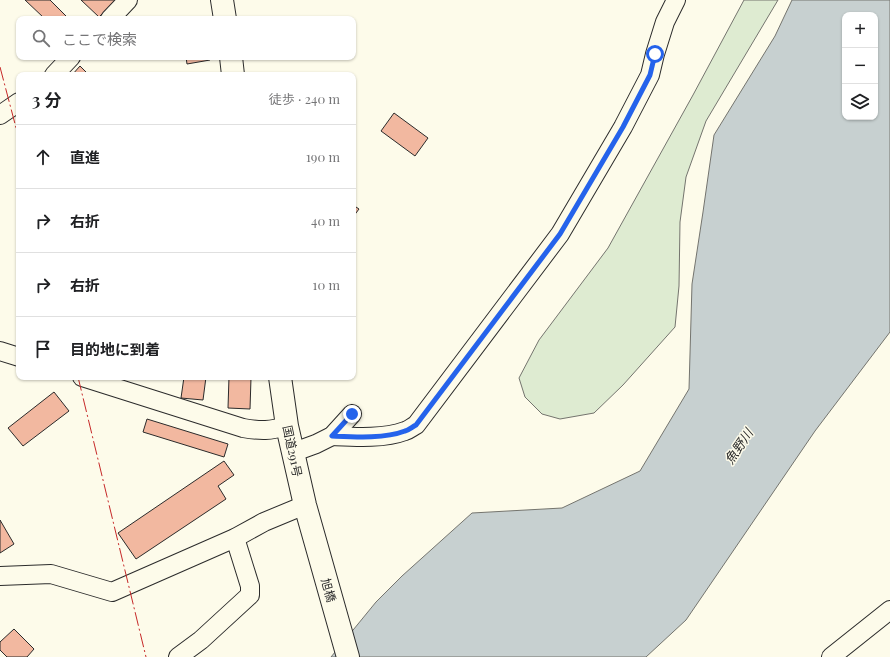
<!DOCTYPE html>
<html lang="ja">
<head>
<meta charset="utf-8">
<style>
	:root { --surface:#fff; --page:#f2f2f2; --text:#202124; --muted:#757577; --line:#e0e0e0 }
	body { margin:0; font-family:"Playfair Display","Noto Sans JP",serif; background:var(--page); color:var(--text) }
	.controls { position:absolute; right:12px; top:12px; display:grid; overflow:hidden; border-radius:8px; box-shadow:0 1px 3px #0004 }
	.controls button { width:36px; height:36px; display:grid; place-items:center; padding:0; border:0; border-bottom:1px solid var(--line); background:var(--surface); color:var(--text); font:20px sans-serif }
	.stop { position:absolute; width:12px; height:12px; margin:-9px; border:3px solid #2563eb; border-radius:50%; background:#fff }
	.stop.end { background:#2563eb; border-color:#fff; box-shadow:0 1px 4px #0008 }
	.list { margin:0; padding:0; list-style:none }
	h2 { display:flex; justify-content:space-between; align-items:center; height:52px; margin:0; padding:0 16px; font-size:17px }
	h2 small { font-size:13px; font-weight:400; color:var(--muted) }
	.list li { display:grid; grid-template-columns:26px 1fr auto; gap:12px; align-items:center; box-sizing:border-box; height:64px; padding:0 16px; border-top:1px solid var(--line) }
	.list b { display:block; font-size:15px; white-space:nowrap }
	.list em { font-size:13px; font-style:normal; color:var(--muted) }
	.icon { flex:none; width:22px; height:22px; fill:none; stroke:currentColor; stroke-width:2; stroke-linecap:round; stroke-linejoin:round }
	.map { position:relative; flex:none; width:890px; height:657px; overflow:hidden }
	.search { position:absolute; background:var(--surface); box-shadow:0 1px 3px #0004; left:16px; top:16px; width:340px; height:44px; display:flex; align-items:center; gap:10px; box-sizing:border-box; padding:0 14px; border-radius:8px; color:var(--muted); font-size:15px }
	.panel { position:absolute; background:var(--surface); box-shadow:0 1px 3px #0004; left:16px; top:72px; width:340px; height:308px; border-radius:8px }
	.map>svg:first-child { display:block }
</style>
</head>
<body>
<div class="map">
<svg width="890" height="657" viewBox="0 0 890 657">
	<rect width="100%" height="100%" fill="#fdfbea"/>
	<path fill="#deebd1" stroke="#74746e" d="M744,0H778L706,121L686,177L680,222L679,286L675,327L623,385L594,413L560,419L542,414L525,397L519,378L539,340L608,248L693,95Z"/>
	<path fill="#c7d0d0" stroke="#74746e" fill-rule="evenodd" d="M792,0H890V332L815,431L686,620L646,657H331L376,602L402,576L472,513L562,508L640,471L689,389L692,284L703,212L714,135L775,36ZM845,15H875V117H845Z"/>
	<g fill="#f2b8a0" stroke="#2b2b2b">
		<path d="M25,0H50L69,19H43L44,18Z"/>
		<path d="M81,0H116L99,17Z"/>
		<path d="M186,57H210V60L187,64Z"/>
		<path d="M80,66L89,75H72Z"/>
		<path d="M394,113L428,138L415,156L381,131Z"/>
		<path d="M353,205L359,209L353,217Z"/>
		<path d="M184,377H206L203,400L181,398Z"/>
		<path d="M229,377L251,378L250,409L228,408Z"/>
		<path d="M54,392L69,411L23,446L8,428Z"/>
		<path d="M147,419L228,444L224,457L143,432Z"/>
		<path d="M224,461L234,475L218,486L226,499L136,559L118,533Z"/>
		<path d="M0,520L14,544L0,553Z"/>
		<path d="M14,629L34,649L27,657H7L0,650V642Z"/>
	</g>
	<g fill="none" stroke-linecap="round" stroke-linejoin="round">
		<g stroke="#2b2b2b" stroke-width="20">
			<g id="minor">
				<path d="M110,19L128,0"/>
				<path d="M54,75L71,57"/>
				<path d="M0,115L19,102"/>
				<path d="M0,351L19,357"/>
				<path d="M82,377L243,428C261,431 270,431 287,426"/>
				<path d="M332,436C354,437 384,439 405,431C409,430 412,427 416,425L560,234L623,127L650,75L655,54L665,22L676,0"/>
				<path d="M294,452L316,444L332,436L352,414"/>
				<path d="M0,576L51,574L112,592L235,538L264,522L305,505"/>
				<path d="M178,657L201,640L250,595V586L235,538"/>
				<path d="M831,657L890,610"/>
			</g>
		</g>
		<g stroke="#2b2b2b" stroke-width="24">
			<g id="highway">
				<path d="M222,0L225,19"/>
				<path d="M231,57L233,75"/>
				<path d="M280,377L287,426L305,505L348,657"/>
			</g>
		</g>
		<use href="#minor" stroke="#fdfbea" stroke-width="18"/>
		<use href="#highway" stroke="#fdfbea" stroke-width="22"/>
		<g stroke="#c62828" stroke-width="1" stroke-dasharray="14 3 2 3" stroke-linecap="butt">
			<path d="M0,67L19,139"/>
			<path d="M78,377L146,657"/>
		</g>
	</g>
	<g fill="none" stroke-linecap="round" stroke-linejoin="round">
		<path stroke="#2563eb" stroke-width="5" d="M352,414L332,436C354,437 384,439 405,431C409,430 412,427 416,425L560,234L623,127L650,75L655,54"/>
	</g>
	<g text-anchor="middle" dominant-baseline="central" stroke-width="3" stroke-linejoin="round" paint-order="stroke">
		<g font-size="12" fill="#2b2b2b" stroke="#fdfbea">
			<text transform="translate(293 451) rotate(78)">国道291号</text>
			<text transform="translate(329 590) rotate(74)">旭橋</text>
		</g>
		<g font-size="13" font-style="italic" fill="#2b2b2b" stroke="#fdfbea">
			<text transform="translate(738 446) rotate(-56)">魚野川</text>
		</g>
	</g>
</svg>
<div class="controls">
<button>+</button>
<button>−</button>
<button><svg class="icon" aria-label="layers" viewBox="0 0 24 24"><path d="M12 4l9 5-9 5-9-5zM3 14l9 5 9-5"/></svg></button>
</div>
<div class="stop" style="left:655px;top:54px"></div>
<div class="stop end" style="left:352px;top:414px"></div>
<div class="search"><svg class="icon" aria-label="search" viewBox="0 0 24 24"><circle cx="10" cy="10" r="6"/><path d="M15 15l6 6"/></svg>ここで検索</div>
<section class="panel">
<h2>3 分<small>徒歩 · 240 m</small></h2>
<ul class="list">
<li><svg class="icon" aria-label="ahead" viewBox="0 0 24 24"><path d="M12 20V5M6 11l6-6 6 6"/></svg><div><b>直進</b></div><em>190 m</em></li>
<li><svg class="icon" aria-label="right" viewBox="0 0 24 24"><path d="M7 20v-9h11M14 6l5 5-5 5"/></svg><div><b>右折</b></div><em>40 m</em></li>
<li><svg class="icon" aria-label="right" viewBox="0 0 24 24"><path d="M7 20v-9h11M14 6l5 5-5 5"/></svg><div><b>右折</b></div><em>10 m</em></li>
<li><svg class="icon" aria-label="arrive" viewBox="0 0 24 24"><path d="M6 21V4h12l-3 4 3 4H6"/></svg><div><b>目的地に到着</b></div></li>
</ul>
</section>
</div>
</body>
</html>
